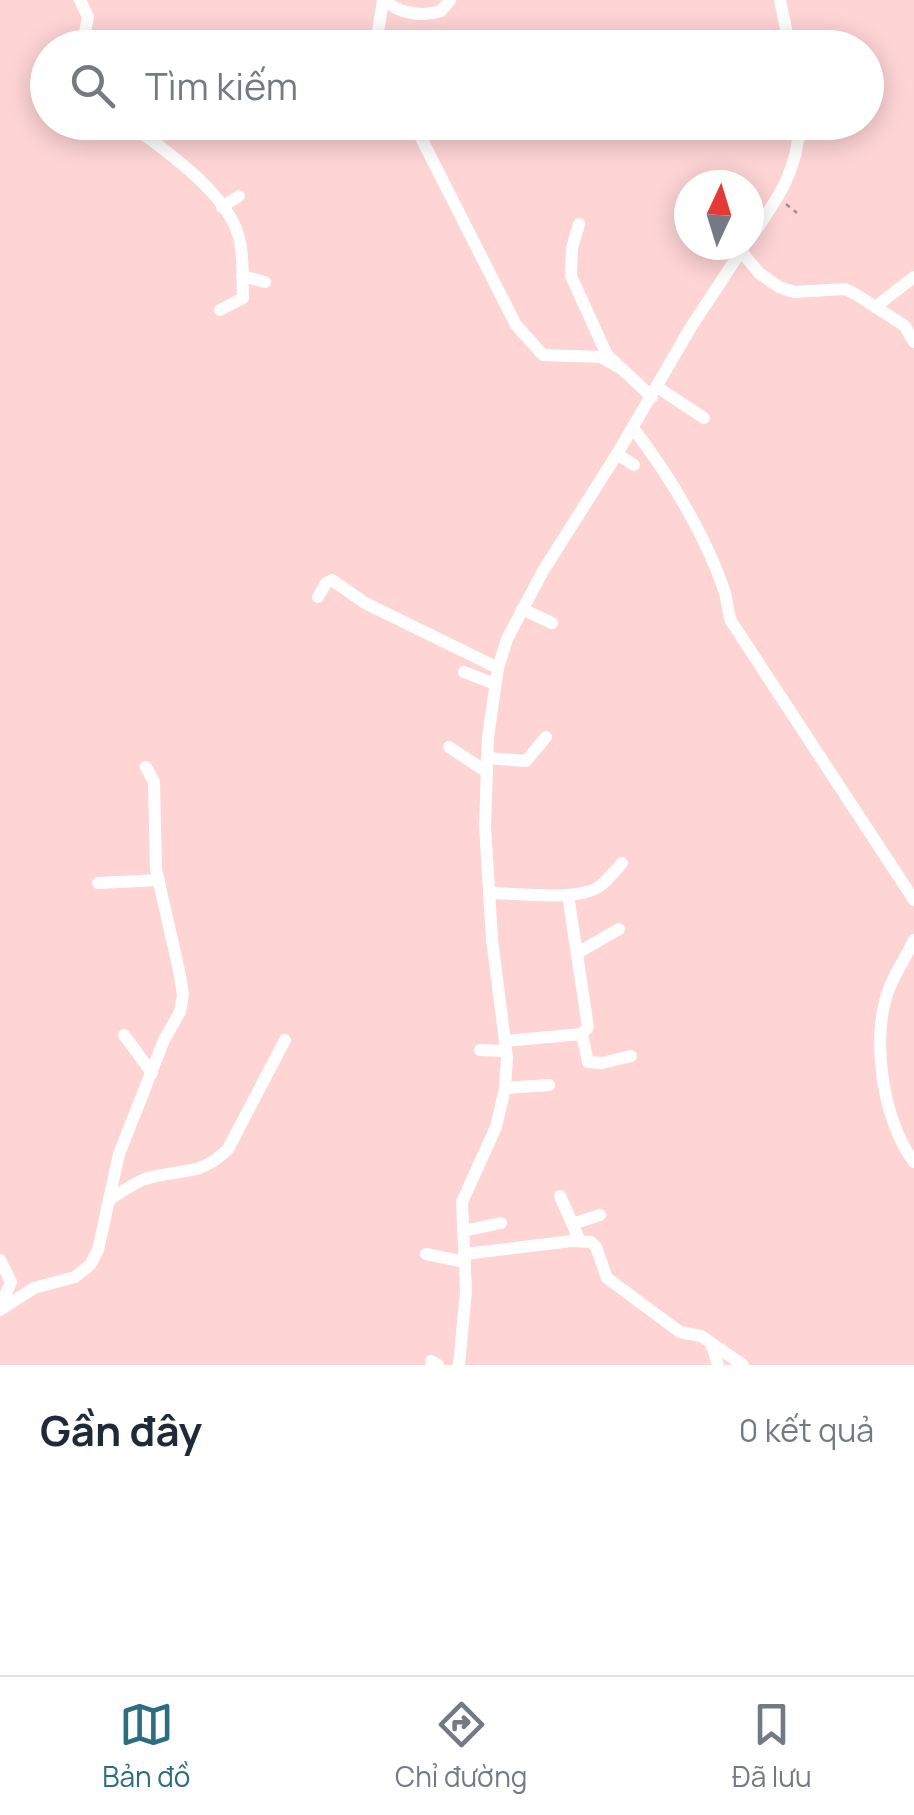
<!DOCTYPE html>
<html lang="vi">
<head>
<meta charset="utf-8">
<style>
	:root { --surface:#fff; --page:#f6f6f7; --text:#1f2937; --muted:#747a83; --line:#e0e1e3; --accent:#2c6e80 }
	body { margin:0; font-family:Manrope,sans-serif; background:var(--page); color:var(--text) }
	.compass { position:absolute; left:674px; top:170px; width:90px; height:90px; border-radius:50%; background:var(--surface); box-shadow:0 5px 25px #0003; rotate:4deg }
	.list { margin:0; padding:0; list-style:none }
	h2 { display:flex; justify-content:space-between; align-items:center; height:130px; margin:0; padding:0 40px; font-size:42px }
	h2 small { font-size:32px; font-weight:400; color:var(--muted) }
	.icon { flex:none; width:55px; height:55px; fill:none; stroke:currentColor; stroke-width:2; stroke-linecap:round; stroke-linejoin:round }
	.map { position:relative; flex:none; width:914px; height:1365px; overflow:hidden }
	.search { position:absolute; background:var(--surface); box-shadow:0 5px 25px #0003; left:30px; right:30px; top:30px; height:110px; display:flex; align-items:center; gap:25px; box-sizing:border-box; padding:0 35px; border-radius:55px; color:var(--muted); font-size:38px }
	.sheet { height:310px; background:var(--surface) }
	nav { display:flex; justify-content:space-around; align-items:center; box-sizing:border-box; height:140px; border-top:2px solid var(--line); background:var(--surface); font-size:28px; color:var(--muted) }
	nav a { display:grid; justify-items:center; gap:5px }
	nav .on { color:var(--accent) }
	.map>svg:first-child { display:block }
</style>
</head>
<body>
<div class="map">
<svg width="914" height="1365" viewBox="0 0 914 1365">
	<rect width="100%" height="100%" fill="#fed4d5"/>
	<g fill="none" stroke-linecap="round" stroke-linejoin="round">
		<path stroke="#ac8d8e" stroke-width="2.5" stroke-dasharray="5 5" stroke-linecap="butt" d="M786,204L797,213"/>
		<g stroke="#fff" stroke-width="12">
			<path d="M80,0L88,17L82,48"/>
			<path d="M385,0C399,14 423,17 441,11L450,0"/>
			<path d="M780,0L790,48"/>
			<path d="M378,48L377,38L383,0"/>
			<path d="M127,122C163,149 232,195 240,242C244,260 242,280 243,298L220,310"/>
			<path d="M413,122L516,325L543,355L601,357L622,369"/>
			<path d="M222,207L239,196"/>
			<path d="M579,224L572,248L571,276L607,355L652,397"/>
			<path d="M749,240C775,203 800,169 799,122"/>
			<path d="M741,251L759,273L779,287L794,292L845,289L857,295L905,326L914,342"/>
			<path d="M242,276L265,282"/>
			<path d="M875,307L914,277"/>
			<path d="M657,387L704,418"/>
			<path d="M633,428C669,475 705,534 724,590C728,601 727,611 731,621L914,900"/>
			<path d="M617,454L634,465"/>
			<path d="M318,597L326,583L332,580L365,603L498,668"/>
			<path d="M522,609L552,623"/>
			<path d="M464,672L495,684"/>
			<path d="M449,747L487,772"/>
			<path d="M487,758L526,761L546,737"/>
			<path d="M98,883L159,880"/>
			<path d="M489,893C517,893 578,902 600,886C608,880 615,871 622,863"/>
			<path d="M568,895L588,1027L582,1034L588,1062L602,1063L631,1056"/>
			<path d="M914,940C906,957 895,973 889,989C870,1038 883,1121 914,1162"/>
			<path d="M579,952L619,929"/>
			<path d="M124,1035L152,1073"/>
			<path d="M505,1041L582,1034"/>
			<path d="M480,1050L506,1051"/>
			<path d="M505,1088L549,1085"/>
			<path d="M560,1196L580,1241"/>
			<path d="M109,1200C120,1193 132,1184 145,1179C180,1168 199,1178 228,1149L285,1040"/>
			<path d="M572,1224L600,1215"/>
			<path d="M463,1231L501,1223"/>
			<path d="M426,1254L465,1262"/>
			<path d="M465,1254L572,1241L591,1242L596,1247L607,1278L680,1332L701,1336L743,1365"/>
			<path d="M0,1260L11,1282L1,1305"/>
			<path d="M0,1310L34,1288L75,1277L90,1265L98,1250L119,1154L164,1040L180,1012L183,995L180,975L156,869L154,782L146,767"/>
			<path d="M711,1343L718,1365"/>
			<path d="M431,1361L438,1365"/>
			<path d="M459,1365L466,1291L462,1202L496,1127L505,1088L507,1058L492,939L485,826L488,737L498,668L507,639L543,571L617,454L691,327L745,245"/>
		</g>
	</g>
</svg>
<svg class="compass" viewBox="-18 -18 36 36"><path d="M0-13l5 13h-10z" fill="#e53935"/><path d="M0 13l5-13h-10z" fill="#747a83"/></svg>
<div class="search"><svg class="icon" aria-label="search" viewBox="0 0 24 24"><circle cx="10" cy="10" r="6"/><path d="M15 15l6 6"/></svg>Tìm kiếm</div>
</div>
<section class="sheet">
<h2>Gần đây<small>0 kết quả</small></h2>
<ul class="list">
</ul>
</section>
<nav>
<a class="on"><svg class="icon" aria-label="map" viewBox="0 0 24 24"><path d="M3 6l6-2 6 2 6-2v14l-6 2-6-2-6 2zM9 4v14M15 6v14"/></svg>Bản đồ</a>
<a><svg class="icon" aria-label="directions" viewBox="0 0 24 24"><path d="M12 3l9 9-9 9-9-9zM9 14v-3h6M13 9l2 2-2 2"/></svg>Chỉ đường</a>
<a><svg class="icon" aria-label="saved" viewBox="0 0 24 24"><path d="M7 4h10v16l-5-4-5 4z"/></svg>Đã lưu</a>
</nav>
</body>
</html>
